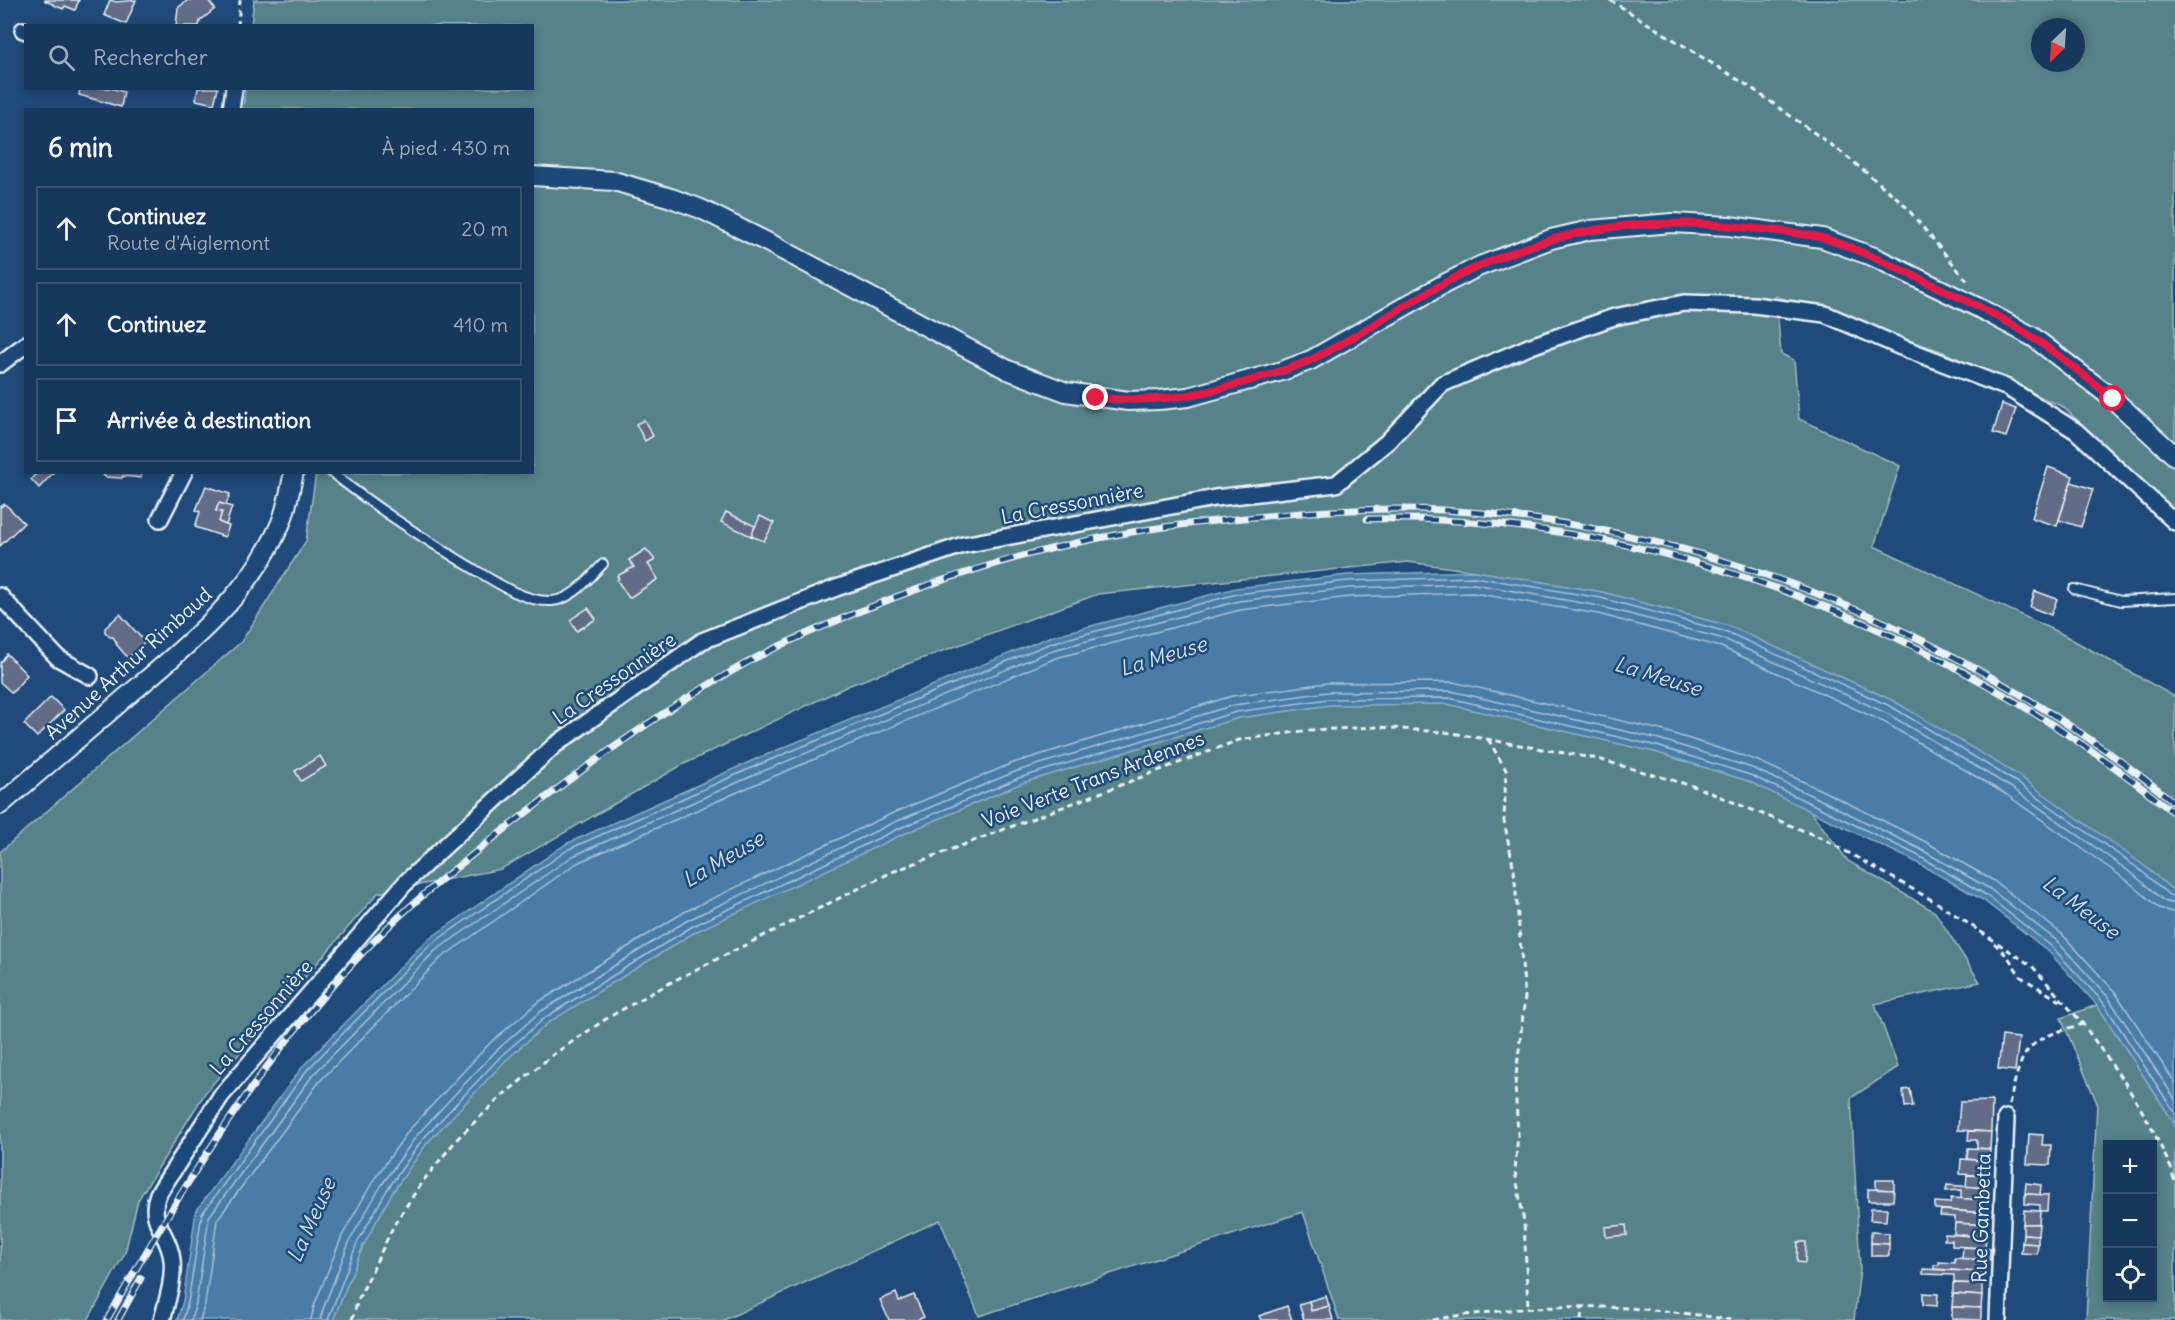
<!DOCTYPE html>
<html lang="fr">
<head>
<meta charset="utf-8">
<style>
	:root { --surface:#17385c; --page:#244365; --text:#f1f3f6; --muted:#9eacbb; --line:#365272 }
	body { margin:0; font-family:Delius,sans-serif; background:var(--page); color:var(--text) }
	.controls { position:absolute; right:18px; bottom:18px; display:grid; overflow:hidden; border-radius:0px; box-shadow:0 3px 9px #0003 }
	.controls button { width:54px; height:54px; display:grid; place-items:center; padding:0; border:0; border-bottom:2px solid var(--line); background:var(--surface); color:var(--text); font:30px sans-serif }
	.compass { position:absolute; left:2031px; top:18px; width:54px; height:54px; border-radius:50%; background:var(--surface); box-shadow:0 3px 9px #0003; rotate:205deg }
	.stop { position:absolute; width:18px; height:18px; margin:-14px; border:4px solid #e11d48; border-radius:50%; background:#fff }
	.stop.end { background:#e11d48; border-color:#fff; box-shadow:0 2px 6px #0008 }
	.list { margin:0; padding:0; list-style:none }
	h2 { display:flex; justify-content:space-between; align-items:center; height:78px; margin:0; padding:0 24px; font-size:26px }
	h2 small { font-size:20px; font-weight:400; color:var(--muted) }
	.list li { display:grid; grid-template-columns:39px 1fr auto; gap:18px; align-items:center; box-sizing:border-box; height:84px; margin:0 12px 12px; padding:0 12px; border:2px solid var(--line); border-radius:0px }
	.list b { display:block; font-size:22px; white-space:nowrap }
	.list p { margin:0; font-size:20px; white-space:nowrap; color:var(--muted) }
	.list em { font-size:20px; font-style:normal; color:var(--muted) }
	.icon { flex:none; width:33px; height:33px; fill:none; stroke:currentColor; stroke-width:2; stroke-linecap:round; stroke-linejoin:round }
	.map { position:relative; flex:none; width:2175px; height:1320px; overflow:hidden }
	.search { position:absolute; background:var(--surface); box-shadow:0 3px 9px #0003; left:24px; top:24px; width:510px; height:66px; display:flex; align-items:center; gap:15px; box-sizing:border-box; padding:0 21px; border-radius:0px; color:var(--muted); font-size:22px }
	.panel { position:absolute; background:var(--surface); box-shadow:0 3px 9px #0003; left:24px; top:108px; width:510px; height:366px; border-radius:0px }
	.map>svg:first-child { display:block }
</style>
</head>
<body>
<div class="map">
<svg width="2175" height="1320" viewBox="0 0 2175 1320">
	<rect width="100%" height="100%" fill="#1f4a7a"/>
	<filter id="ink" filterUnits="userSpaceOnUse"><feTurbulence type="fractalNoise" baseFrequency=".0167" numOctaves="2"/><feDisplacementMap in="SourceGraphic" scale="12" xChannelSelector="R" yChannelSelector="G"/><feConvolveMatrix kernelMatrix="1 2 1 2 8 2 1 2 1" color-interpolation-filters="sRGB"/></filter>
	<g filter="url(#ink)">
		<g fill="#578289" stroke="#a0bac0" stroke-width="1.5" fill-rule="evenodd">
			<path d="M254,0H2175V512L2063,407L1941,351L1776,296L1781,354L1794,360L1799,419L1900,466L1874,546L2064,635L2175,697V892L2143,865L1894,702L1729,626L1602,592L1475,571L1408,562L1098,594L850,685L682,765L501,869L378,893L205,1093L138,1200L125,1253L88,1320H0V852L241,642L306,541L316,473L532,472V110L243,109L245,89L532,88V26L251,25ZM2040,27H2076V63H2040Z"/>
			<path d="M1447,704L1655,752L1748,781L1809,809L1848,861L1935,912L1980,982L1875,1004L1898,1067L1851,1098L1860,1269L1854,1320H1339L1303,1212L979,1316L940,1220L724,1320H333L363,1246L392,1193L427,1143L506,1060L549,1022L695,932L901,835L1022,783L1238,718L1330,705Z"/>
			<path d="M2097,1005L2175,1124V1320H2086L2097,1103L2061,1018ZM2108,1144H2152V1298H2108Z"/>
		</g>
		<path fill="#4a7ca7" stroke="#89abc7" stroke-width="1.5" d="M1475,571L1602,592L1729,626L1894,701L2019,776L2143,865L2175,892V1124L2097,1005L2048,951L1983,900L1914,861L1748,781L1655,752L1447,704L1330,705L1238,718L1022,783L901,835L695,932L549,1022L506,1060L427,1143L392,1193L363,1246L333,1320H177L183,1301L196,1211L303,1066L426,941L566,844L756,759L1049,637L1236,588L1348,575Z"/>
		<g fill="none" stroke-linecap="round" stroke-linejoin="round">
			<g stroke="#a9c2d8" stroke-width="1.5">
				<path d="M183,1320L188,1302L202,1214L307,1070L430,945L569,849L758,765L1051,643L1237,594L1348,581L1474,577L1601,598L1727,632L1892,707L2016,782L2139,869L2169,895L2175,896"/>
				<path d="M191,1320L196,1303L209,1217L313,1075L435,951L573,856L761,772L1053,650L1239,601L1349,588L1474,584L1599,606L1724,639L1888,714L2012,788L2134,875L2164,901L2175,904"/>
				<path d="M200,1320L205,1304L217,1220L320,1081L441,958L577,863L765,780L1056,658L1240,610L1349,597L1473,593L1598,614L1721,647L1884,722L2007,795L2129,882L2159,908L2175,913"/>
				<path d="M311,1320L314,1306L342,1236L373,1181L409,1130L490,1043L537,1003L686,911L891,814L1013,763L1232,696L1327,683L1453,682L1661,730L1756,760L1819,789L1924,841L1994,881L2062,934L2115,992L2175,1083"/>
				<path d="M320,1320L323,1309L350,1240L381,1186L417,1135L456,1093L497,1050L540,1012L688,920L895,822L1017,771L1234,705L1328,692L1451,691L1659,739L1752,768L1815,797L1920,849L1990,889L2056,940L2108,997L2175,1099"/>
				<path d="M328,1320L357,1243L387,1190L422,1140L502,1055L546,1017L693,926L898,829L1019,778L1236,712L1329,699L1449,698L1657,746L1750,775L1812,804L1917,855L1986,895L2051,946L2102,1001L2175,1113"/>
			</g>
		</g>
		<g fill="#636c86" stroke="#e8f1f8" stroke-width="1.5">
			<path d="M44,0H79L75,10L65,6L63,9Z"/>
			<path d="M110,0L116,2L136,0L126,24L104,15Z"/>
			<path d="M188,0H208L215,9L200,21L199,26H176L178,8Z"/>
			<path d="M80,88H110L124,92L121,107L79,95Z"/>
			<path d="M198,88H218L214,104L196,100Z"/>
			<path d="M2002,404L2016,409L2006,437L1993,433Z"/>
			<path d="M644,420L653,436L645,441L636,424Z"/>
			<path d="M2048,467L2073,476L2057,526L2032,518Z"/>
			<path d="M38,472H54L39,488L31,479Z"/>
			<path d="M101,472H141V478L123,476L122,478L105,477Z"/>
			<path d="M2071,482L2093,489L2081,527L2059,520Z"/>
			<path d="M206,486L230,494L226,505L219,503L216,511L222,512L219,522L229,526L225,537L195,527L200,512L196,510Z"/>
			<path d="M219,503L232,507L226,525L219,522L222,512L216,511Z"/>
			<path d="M5,504L24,523L0,546V507Z"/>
			<path d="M726,512L755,526L751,536L721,522Z"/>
			<path d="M760,516L774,523L764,541L751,536Z"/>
			<path d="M646,549L655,560L648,564L658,579L629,598L617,580L619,578L617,576L634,567L629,560Z"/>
			<path d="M2035,591L2057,599L2051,615L2030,607Z"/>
			<path d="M588,608L596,619L577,631L570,620Z"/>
			<path d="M120,614L145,642L128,658L116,644L117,643L113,637H110L105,632V628Z"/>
			<path d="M7,654L27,675L12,693L0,682V663Z"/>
			<path d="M51,697L64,710L37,737L24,724Z"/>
			<path d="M320,756L326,766L301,781L295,771Z"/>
			<path d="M2002,1036L2019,1038L2015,1071L1998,1069Z"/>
			<path d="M1910,1089L1913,1106L1905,1107L1903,1090Z"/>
			<path d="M1992,1101L1991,1132L1958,1130L1960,1102Z"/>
			<path d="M1969,1131L1991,1132L1990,1149L1977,1148V1140H1968Z"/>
			<path d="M2029,1134L2043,1135L2042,1145H2051L2050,1165L2027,1164Z"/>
			<path d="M1968,1148L1990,1149L1989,1161L1967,1159Z"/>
			<path d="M1961,1159L1989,1161V1176L1960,1174Z"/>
			<path d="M1967,1175L1989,1176L1988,1188L1966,1187Z"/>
			<path d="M1876,1180H1894V1190L1876,1189Z"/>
			<path d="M2026,1183L2041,1185L2040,1195L2025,1194Z"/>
			<path d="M1947,1185L1988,1188L1987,1200L1961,1199V1190L1946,1191Z"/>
			<path d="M1868,1189L1894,1190L1893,1201H1868Z"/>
			<path d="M2025,1194L2048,1195L2047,1211H2040V1205L2025,1204Z"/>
			<path d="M1951,1198L1987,1200V1213L1935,1209V1202L1950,1203Z"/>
			<path d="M1871,1208H1887L1886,1221L1870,1220Z"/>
			<path d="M1941,1210L1987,1213L1986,1225L1955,1223V1217L1940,1216Z"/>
			<path d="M2024,1210L2040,1211L2039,1224H2023Z"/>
			<path d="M1955,1223L1986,1225V1237L1954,1234Z"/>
			<path d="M2023,1224H2039L2038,1235L2023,1234Z"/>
			<path d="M1626,1225L1627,1235L1606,1237L1605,1227Z"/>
			<path d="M1871,1232L1889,1233V1244L1871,1243Z"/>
			<path d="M1945,1234L1986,1237L1985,1248L1952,1246V1240H1944Z"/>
			<path d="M2023,1234L2038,1235V1244L2022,1243Z"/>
			<path d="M1798,1242H1806L1805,1263L1797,1262Z"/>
			<path d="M1871,1243L1889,1244V1256H1871Z"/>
			<path d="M2022,1243L2038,1244L2037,1254L2021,1253Z"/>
			<path d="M1963,1247L1990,1249V1260L1962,1259Z"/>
			<path d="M1955,1258L1984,1260L1983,1272L1934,1269V1265H1939V1262L1955,1263Z"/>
			<path d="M1923,1269L1983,1272L1982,1284L1954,1283V1275L1923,1274Z"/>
			<path d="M1953,1283L1982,1284V1296L1953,1294Z"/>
			<path d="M896,1293L899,1301L914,1295L924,1317L917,1320H889L880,1300Z"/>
			<path d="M1923,1293L1938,1294L1937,1306L1923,1305Z"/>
			<path d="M1953,1294L1982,1296L1981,1308L1952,1307Z"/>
			<path d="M1326,1296L1329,1306L1311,1311L1309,1301Z"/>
			<path d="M1309,1301L1311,1311L1329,1306L1333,1320H1304L1299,1304Z"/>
			<path d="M1287,1306L1292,1320H1261L1259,1316Z"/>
			<path d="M1952,1307L1981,1308V1320L1952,1319Z"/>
		</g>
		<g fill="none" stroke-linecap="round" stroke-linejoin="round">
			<g stroke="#e8f1f8" stroke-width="12">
				<g id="service">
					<path d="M331,472C373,506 418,535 464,563C488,577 523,603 552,601C574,599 588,579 603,564"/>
					<path d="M2074,589L2121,601L2175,598"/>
				</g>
			</g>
			<g stroke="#e8f1f8" stroke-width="20">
				<g id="minor">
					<path d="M23,30L26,31"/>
					<path d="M231,110L234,88"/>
					<path d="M0,364L26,344"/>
					<path d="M160,519L184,472"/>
					<path d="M0,596L58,658L90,676"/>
					<path d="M162,1320C167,1301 174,1280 172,1260C170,1234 147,1222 158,1194L221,1096L407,881L555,745L702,641L836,588L963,545L1215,498L1336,484L1387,442L1442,384L1531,346L1614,317L1684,303L1754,305L1825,314L1901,347L2008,388L2076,431L2175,522"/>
					<path d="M1998,1320L2006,1118"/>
				</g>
			</g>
			<g stroke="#e8f1f8" stroke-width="22">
				<g id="tertiary">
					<path d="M532,176L614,181L671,198L701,209L771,244L1008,370L1066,392L1128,401L1159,400L1188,397L1282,371L1311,360L1444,284L1480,266L1551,239L1590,230L1672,223L1729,226L1822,238L1874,257L1979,308L2033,337L2113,399L2175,456"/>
					<path d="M0,805C42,769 84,734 125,698C184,648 248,598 280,525C287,509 290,490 294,472"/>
				</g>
			</g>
			<g stroke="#e8f1f8" stroke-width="3" stroke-dasharray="6 4.5" stroke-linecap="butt">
				<path d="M1610,0L1750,87L1841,152L1902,202L1969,283"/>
				<path d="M238,26L240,0"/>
				<path d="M1488,739L1506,770L1504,821L1514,870L1525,997L1515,1085L1518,1134L1515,1171L1524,1222L1528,1308"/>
				<path d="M1994,943L2008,957L2021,977L2060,1001"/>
				<path d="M2009,1105C2023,1046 2024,1041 2083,1024"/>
				<path d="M352,1320L358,1300L394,1225L422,1182L458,1138L503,1095L554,1054L609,1017L675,980L892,872L1239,740L1310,730L1380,727L1452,733L1598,759L1696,787L1824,839L1939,904L2032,966L2083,1024L2125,1083L2150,1124L2171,1168L2175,1183"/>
				<path d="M1433,1320C1449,1316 1467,1315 1483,1313C1566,1302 1648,1306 1730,1320"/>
				<path d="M1581,1320L1582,1307"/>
			</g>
			<use href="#service" stroke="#1f4a7a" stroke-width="8"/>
			<use href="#minor" stroke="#1f4a7a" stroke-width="15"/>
			<use href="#tertiary" stroke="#1f4a7a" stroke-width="18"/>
			<g stroke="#e8f1f8" stroke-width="7">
				<g id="rail">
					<path d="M1367,519C1659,513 1951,631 2175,814"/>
					<path d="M107,1320C185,1181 271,1042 385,930C426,890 472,855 518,819C589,764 662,710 741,666C776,646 815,630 853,614C964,568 1077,536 1197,523C1278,514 1361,506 1443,510C1709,525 1969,636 2175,803"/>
					<path d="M118,1320L141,1278"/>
				</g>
			</g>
			<use href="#rail" stroke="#1f4a7a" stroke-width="4.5" stroke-dasharray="14" stroke-linecap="butt"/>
		</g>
	</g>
	<g fill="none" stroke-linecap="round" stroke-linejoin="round" filter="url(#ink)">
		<path stroke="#e11d48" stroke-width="8" d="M1096,398C1154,403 1193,397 1249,381C1270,375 1291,369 1311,360C1357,338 1400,307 1445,283C1547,229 1636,215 1749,228C1774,231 1801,232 1826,239C1856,248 1884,262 1912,275C1953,295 1997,313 2035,339C2062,357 2088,378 2113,399"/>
	</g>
	<g text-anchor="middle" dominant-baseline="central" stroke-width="5" stroke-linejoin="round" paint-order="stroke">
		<g font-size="20" fill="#e8f1f8" stroke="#1f4a7a">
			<text transform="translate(1072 503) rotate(-11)">La Cressonnière</text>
			<text transform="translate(128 663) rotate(-42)">Avenue Arthur Rimbaud</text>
			<text transform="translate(614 678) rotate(-35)">La Cressonnière</text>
			<text transform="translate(1093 779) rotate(-21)">Voie Verte Trans Ardennes</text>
			<text transform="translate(261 1017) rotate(-49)">La Cressonnière</text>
			<text transform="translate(1981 1218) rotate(-88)">Rue Gambetta</text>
		</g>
		<g font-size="21" font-style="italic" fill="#d0dfec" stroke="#1f4a7a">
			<text transform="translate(1163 656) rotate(-17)">La Meuse</text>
			<text transform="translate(1658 676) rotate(17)">La Meuse</text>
			<text transform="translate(723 859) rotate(-30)">La Meuse</text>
			<text transform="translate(2081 907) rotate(37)">La Meuse</text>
			<text transform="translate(311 1220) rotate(-66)">La Meuse</text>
		</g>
	</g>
</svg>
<div class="controls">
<button>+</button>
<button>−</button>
<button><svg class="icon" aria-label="locate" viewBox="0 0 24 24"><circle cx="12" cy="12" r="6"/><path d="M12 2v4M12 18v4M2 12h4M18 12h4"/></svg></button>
</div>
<svg class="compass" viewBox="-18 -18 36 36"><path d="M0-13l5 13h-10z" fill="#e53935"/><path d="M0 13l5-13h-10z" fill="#9eacbb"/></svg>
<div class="stop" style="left:2113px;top:399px"></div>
<div class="stop end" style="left:1096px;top:398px"></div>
<div class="search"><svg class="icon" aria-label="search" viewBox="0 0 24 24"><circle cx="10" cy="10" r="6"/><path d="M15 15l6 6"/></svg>Rechercher</div>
<section class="panel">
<h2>6 min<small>À pied · 430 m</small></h2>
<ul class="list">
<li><svg class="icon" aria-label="ahead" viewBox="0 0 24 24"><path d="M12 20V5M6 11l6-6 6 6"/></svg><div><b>Continuez</b><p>Route d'Aiglemont</p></div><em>20 m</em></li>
<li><svg class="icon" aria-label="ahead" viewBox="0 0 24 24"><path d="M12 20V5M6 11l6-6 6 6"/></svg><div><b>Continuez</b></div><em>410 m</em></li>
<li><svg class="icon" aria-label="arrive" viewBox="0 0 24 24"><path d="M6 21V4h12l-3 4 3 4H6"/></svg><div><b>Arrivée à destination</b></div></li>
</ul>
</section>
</div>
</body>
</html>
